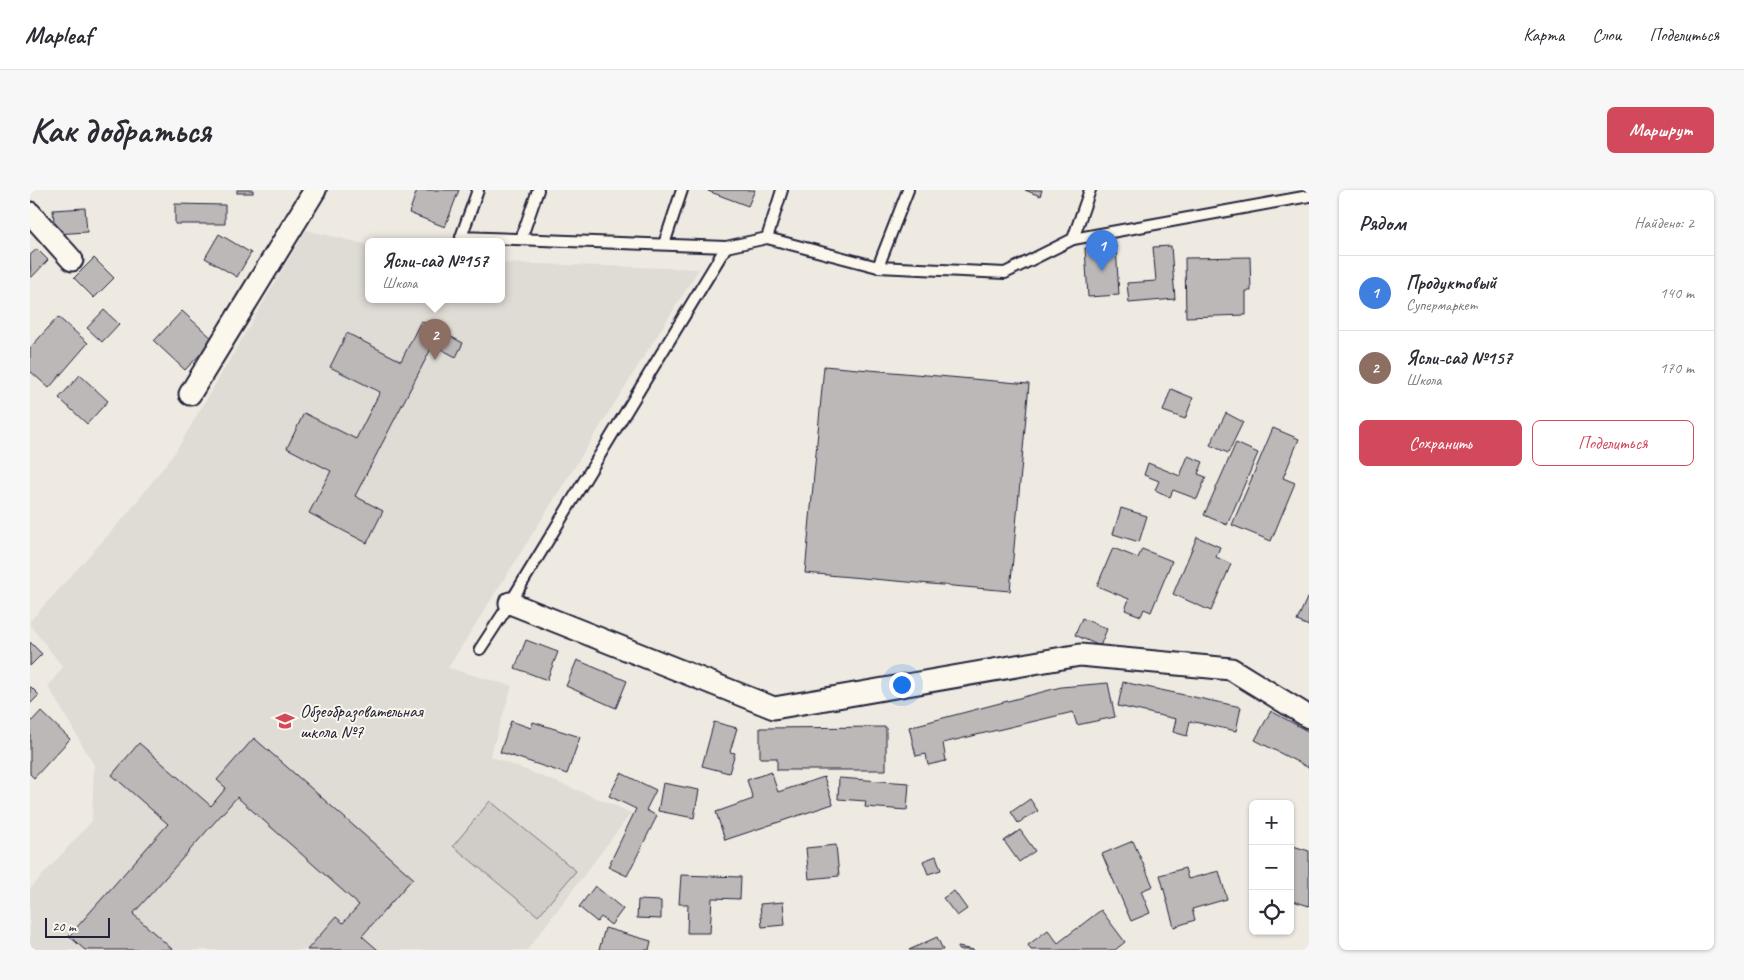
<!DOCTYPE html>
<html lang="ru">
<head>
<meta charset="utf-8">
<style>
	:root { --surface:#fff; --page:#f7f7f7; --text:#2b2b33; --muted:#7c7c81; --line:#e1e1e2; --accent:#d1495b }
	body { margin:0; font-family:Caveat,sans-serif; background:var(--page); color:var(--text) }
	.controls { position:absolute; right:15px; bottom:15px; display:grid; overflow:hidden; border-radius:8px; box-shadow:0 1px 4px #0004 }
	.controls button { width:45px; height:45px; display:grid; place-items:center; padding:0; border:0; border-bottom:1px solid var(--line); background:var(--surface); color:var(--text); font:25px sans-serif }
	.scale { position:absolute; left:15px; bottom:12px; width:65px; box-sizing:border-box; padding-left:5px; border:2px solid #22223b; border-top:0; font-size:14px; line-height:18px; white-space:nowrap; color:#22223b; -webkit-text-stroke:4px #fbf7ec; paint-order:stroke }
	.you { position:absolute; left:871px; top:494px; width:18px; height:18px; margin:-12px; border:4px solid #fff; border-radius:50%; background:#1a73e8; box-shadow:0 0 0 8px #1a73e833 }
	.badge { display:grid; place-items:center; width:32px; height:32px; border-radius:50%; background:var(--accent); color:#fff; font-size:16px; font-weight:700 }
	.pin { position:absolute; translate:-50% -41px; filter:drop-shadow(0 1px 2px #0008) }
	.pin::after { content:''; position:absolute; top:26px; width:18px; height:15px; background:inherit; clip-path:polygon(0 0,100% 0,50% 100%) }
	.popup { position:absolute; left:335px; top:48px; width:140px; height:65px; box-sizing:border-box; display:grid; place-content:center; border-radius:8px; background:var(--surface); filter:drop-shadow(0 1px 4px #0005); font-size:16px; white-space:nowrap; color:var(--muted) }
	.popup b { font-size:19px; color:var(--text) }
	.popup::after { content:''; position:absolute; left:50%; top:100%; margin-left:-10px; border:10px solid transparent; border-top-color:var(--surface) }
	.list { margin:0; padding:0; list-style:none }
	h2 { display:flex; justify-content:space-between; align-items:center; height:65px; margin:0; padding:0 20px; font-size:21px }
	h2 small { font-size:16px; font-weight:400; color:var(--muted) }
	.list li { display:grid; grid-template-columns:32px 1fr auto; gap:15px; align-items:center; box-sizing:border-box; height:75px; padding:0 20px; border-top:1px solid var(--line) }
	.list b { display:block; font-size:19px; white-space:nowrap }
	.list p { margin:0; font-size:16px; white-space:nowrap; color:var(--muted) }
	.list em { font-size:16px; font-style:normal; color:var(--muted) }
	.actions { display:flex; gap:10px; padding:15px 20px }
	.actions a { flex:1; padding:11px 0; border:1px solid var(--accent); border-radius:8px; text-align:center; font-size:18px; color:var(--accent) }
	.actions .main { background:var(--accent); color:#fff }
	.icon { flex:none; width:28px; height:28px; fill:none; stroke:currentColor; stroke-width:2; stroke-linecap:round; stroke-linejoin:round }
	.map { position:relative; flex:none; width:1279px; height:760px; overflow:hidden; border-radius:8px }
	header { display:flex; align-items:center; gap:30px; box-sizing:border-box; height:70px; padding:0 25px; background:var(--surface); border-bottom:1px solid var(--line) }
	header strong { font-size:24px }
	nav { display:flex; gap:28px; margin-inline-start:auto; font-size:18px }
	.intro { display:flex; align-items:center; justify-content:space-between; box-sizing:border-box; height:120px; padding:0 30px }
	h1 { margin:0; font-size:35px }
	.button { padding:12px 22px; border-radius:8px; background:var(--accent); color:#fff; font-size:18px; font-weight:700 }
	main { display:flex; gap:30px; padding:0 30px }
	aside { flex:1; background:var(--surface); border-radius:8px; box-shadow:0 1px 4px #0004 }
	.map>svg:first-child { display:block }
</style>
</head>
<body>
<header>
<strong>Mapleaf</strong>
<nav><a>Карта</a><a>Слои</a><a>Поделиться</a></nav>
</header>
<div class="intro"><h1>Как добраться</h1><a class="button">Маршрут</a></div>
<main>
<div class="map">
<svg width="1279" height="760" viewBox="0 0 1279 760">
	<rect width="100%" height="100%" fill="#eeeae2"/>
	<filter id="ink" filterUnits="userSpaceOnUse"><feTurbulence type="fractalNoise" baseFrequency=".02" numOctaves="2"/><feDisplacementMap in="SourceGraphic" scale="10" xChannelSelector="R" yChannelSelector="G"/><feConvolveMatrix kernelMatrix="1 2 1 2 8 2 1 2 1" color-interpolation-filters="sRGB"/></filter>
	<g filter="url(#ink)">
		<path fill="#dfdbd5" d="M276,40L339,55V109H471V73L669,79L418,478L482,496L460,566L582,614L601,623L497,760H0V699L62,631L64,575L18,496L33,477L0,435V431L98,323L146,261Z"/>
		<path fill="#d0cdc9" stroke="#797882" d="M460,611L546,681L508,726L423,656Z"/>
		<g fill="#bcb8b8" stroke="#22223b">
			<rect x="207" y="0" width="16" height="3"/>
			<path d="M387,0H429L415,37L379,23Z"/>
			<path d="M678,0H725L718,16L678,1Z"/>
			<path d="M995,0H1012L1010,6Z"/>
			<path d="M145,14L195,15V34H145Z"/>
			<path d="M55,18L57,42L25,44L23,20Z"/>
			<path d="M189,44L221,63L207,87L175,68Z"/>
			<path d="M1086,56L1089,105L1058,107L1055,58Z"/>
			<path d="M1141,56L1145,109L1099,113L1097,93L1126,91L1123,57Z"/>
			<path d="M7,59L18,70L1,88L0,65Z"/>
			<path d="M1220,67L1221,101H1216V125L1156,127L1155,68Z"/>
			<path d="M64,68L84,88L64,108L44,88Z"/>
			<path d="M74,120L89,134L72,152L57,138Z"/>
			<path d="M152,121L184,150L155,180L124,151Z"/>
			<path d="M28,127L58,153L19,198L0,181V158Z"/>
			<path d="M391,131L433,153L426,167L403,155L325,306L353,321L337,353L279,323L301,281L257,258L274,223L326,249L350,202L300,177L317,143L371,171Z"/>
			<path d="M794,176L999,194L980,401L775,383Z"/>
			<path d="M50,185L78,211L57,234L29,208Z"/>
			<path d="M1141,199L1163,208L1155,229L1133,221Z"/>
			<path d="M1196,223L1213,232L1198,263L1180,255Z"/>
			<path d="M1243,238L1269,249L1253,288L1265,293L1241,351L1202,335Z"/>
			<path d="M1206,253L1228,263L1197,335L1174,325Z"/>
			<path d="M1158,266L1173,272L1168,284L1176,287L1167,309L1143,300L1140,307L1125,300L1129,291L1114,285L1118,273L1150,286Z"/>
			<path d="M1091,318L1117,326L1109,352L1083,344Z"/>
			<path d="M1167,347L1190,357L1186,367L1201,374L1181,421L1143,404Z"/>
			<path d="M1083,358L1108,368L1112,359L1142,371L1121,422L1114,419L1111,426L1095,420L1099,409L1067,396Z"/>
			<path d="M1277,408L1279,409V436L1267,431Z"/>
			<path d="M1052,428L1077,439L1070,456L1045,445Z"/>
			<path d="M496,450L528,462L517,490L485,478Z"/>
			<path d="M0,452L12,464L0,476Z"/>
			<path d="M547,470L597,491L586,518L536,496Z"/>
			<path d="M1093,492L1211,517L1206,541L1160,531L1157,546L1143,542L1146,529L1088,516Z"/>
			<path d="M1078,493L1085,527L1047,535L1043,522L913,553L916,571L898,575L896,564L886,566L879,537L1031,497Z"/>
			<path d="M0,496L9,505L0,514Z"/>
			<path d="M11,521L40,549L4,588L0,584V533Z"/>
			<path d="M1241,521L1279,542V578L1225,550Z"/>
			<path d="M481,531L501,538L503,532L550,547L537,584L470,562Z"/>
			<path d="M684,532L707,538L700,562L705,563L699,583L672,576Z"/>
			<path d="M856,537V580H747V568H730V538Z"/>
			<path d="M224,548L383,688L332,746L348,760H277L306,727L313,733L329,715L207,607L103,724L143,760H55L39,746L138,634L82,585L109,553L181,616L196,598L187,590Z"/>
			<path d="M741,582L748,602L794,587L803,614L695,650L686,622L723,609L717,590Z"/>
			<path d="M591,583L626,600L616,620L627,626L597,686L578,677L606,619L579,606Z"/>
			<path d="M809,588L879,593L877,620L835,617L836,611L808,609Z"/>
			<path d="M633,593L669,600L664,628L628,621Z"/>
			<path d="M1000,609L1008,621L988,633L981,622Z"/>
			<path d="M990,640L1005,661L989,672L974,651Z"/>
			<path d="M1103,651L1123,696L1111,701L1120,723L1101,731L1072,664Z"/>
			<path d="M806,655L809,686L779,689L776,658Z"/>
			<path d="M1260,655L1279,661V716L1260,710Z"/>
			<path d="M906,666L911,680L898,684L893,671Z"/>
			<path d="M1155,678L1158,689L1189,681L1197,709L1162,719L1165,730L1144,737L1130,685Z"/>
			<path d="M651,685L711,687L710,709L682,708L680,743H657L658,714H649Z"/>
			<path d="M565,696L593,719L581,735L571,727L567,732L549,717Z"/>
			<path d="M924,701L937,719L927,726L913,708Z"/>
			<path d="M608,710L631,711V729L607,728Z"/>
			<path d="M753,712L755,735L732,737L730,714Z"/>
			<path d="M1071,720L1095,752L1085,760H1001L998,755L1018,740L1028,753Z"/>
			<path d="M575,738L621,751L619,760H569Z"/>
			<path d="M907,747L913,760H879Z"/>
			<path d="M928,757L944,760H928Z"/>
		</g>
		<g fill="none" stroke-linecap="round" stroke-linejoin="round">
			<g stroke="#22223b" stroke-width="14">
				<g id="lane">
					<path d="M448,0L431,47L696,57L737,48"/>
					<path d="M752,0L737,48L848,77L975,83L1043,49L1279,6"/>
					<path d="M491,49L508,0"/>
					<path d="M1043,49L1060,0"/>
					<path d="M634,54L652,0"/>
					<path d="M848,77L878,0"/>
					<path d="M450,459L480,413L696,57"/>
				</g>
			</g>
			<g stroke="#22223b" stroke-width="25">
				<g id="street">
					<path d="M0,23L42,70"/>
					<path d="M160,204L285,0"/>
					<path d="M480,413L744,518L1050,465L1201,479L1279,527"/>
				</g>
			</g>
			<use href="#lane" stroke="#fbf7ec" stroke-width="10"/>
			<use href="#street" stroke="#fbf7ec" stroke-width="21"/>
		</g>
	</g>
	<defs>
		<g id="school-bare" transform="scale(1.5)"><path d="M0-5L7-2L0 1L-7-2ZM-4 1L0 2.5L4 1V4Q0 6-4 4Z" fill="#d1495b" stroke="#fbf7ec" stroke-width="2.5" paint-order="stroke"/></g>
	</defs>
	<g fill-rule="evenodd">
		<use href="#school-bare" x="255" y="531"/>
	</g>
	<g text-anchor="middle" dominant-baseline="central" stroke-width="4" stroke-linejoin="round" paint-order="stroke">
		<g font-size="18" fill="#22223b" stroke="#fbf7ec" text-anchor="start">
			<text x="270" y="521">Обзеобразовательная<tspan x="270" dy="21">школа №7</tspan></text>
		</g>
	</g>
</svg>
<div class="controls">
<button>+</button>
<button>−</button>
<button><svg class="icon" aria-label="locate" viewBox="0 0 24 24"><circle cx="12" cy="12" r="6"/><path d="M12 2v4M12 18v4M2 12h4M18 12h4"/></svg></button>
</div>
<div class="scale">20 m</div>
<div class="you"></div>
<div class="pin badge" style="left:1072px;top:81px;background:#3f7fe0">1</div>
<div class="pin badge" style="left:405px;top:170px;background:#8d6e63">2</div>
<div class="popup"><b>Ясли-сад №157</b>Школа</div>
</div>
<aside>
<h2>Рядом<small>Найдено: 2</small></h2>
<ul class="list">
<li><span class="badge" style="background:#3f7fe0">1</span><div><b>Продуктовый</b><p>Супермаркет</p></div><em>140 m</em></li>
<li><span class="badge" style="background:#8d6e63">2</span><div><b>Ясли-сад №157</b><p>Школа</p></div><em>170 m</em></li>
</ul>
<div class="actions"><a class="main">Сохранить</a><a>Поделиться</a></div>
</aside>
</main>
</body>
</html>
